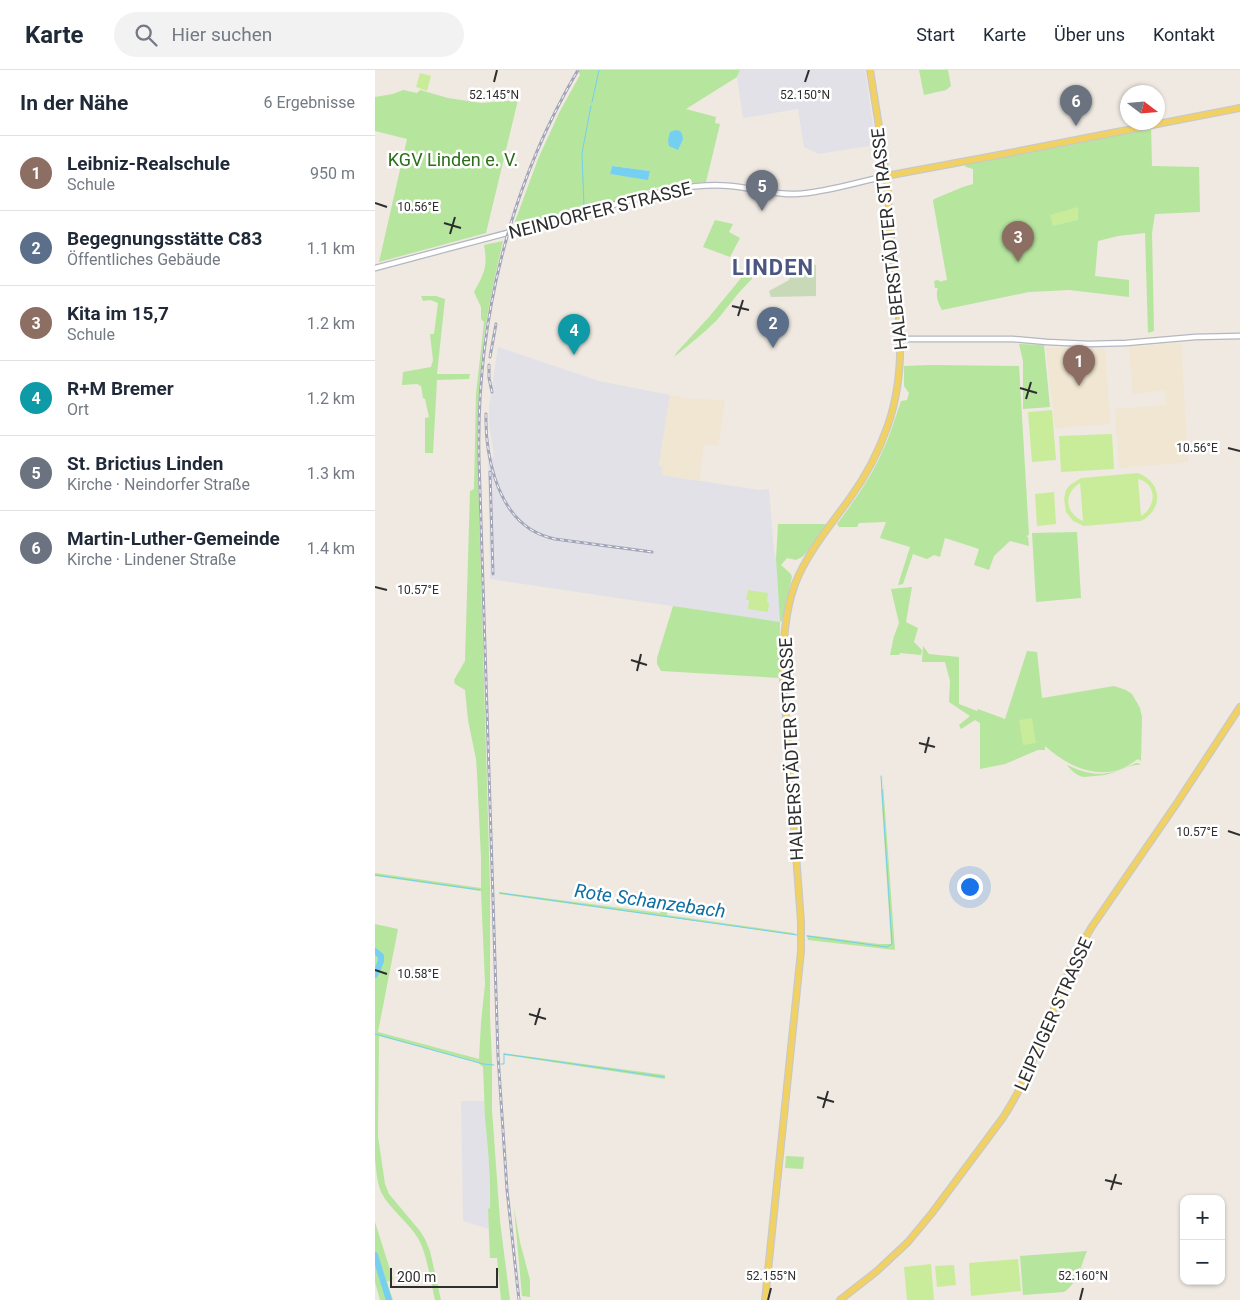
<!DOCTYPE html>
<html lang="de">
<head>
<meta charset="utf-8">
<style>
	:root { --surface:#fff; --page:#f2f2f3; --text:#1f2937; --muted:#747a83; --line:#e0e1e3; --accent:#111827 }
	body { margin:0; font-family:Roboto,sans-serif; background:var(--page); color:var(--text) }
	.controls { position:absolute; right:15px; bottom:15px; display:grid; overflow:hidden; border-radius:10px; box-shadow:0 1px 4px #0004 }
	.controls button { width:45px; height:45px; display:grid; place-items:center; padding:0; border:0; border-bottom:1px solid var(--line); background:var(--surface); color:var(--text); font:25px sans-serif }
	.compass { position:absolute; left:745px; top:15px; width:45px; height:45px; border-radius:50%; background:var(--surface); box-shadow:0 1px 4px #0004; rotate:106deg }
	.scale { position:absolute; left:15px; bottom:12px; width:108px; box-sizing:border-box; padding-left:5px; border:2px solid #2e2e2e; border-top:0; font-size:14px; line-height:18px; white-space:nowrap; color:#2e2e2e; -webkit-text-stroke:4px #fff; paint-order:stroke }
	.you { position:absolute; left:594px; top:816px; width:18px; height:18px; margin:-12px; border:4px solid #fff; border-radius:50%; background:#1a73e8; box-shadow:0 0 0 8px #1a73e833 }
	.badge { display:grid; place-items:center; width:32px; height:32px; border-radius:50%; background:var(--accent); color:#fff; font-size:16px; font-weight:700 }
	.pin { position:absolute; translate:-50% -41px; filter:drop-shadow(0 1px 2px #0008) }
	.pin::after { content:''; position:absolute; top:26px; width:18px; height:15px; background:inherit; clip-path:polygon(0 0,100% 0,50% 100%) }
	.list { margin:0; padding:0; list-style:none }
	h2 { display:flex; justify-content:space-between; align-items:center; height:65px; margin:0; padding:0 20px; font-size:21px }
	h2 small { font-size:16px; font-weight:400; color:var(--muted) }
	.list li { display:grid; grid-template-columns:32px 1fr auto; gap:15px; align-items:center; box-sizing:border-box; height:75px; padding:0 20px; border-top:1px solid var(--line) }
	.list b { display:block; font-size:19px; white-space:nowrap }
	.list p { margin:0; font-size:16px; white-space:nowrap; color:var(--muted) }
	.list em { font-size:16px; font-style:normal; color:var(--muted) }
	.icon { flex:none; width:28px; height:28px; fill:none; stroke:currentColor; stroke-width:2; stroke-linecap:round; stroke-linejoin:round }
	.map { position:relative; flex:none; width:865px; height:1230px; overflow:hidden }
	header { display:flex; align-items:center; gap:30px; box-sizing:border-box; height:70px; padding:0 25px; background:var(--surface); border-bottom:1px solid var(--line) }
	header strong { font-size:24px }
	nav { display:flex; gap:28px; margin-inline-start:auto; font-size:18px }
	.search { width:350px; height:45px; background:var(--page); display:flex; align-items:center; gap:12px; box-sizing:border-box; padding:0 18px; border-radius:28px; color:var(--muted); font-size:19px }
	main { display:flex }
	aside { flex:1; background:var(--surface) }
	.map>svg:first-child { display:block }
</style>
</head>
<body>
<header>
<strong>Karte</strong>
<div class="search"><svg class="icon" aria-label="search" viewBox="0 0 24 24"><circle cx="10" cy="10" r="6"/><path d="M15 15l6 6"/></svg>Hier suchen</div>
<nav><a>Start</a><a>Karte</a><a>Über uns</a><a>Kontakt</a></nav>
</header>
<main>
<aside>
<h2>In der Nähe<small>6 Ergebnisse</small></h2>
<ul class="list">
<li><span class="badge" style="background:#8d6e63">1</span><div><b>Leibniz-Realschule</b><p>Schule</p></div><em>950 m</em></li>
<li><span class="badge" style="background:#5c6f8a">2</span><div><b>Begegnungsstätte C83</b><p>Öffentliches Gebäude</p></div><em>1.1 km</em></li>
<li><span class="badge" style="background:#8d6e63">3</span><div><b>Kita im 15,7</b><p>Schule</p></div><em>1.2 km</em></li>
<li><span class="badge" style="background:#0f9aa8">4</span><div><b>R+M Bremer</b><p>Ort</p></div><em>1.2 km</em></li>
<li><span class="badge" style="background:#6b7280">5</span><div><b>St. Brictius Linden</b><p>Kirche · Neindorfer Straße</p></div><em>1.3 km</em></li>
<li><span class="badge" style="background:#6b7280">6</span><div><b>Martin-Luther-Gemeinde</b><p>Kirche · Lindener Straße</p></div><em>1.4 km</em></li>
</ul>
</aside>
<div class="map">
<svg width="865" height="1230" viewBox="0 0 865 1230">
	<rect width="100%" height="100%" fill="#efe9e1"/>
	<g fill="#e3e1e8">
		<path d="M365,0H490L501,75L443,84L429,77L423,39L368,48L362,7Z"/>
		<path d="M123,277L224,311L295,325L284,396H288L287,405L384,420L394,419L399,481L401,489L405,552L115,509L113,391L119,386L114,354V337Z"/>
		<path d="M86,1031H109L114,1082L116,1126L115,1138L113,1139L114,1159L88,1151Z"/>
	</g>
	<g fill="#f0e6d1">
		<path d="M806,273L813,392L744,398L740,339L791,335L790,320L758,324L754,277Z"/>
		<path d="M671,278L730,279L735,354L680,358Z"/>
		<path d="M295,325L319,329L350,330L343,376L329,374L324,411L287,405L288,397L284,396Z"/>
	</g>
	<g fill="#b6e59e" fill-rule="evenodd">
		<path d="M203,0H365L362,7L311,39L341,47L340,53L345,54L331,112L290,115L239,131L138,157L163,89L185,41L205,5ZM237,96L275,101L273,109L235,104Z"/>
		<path d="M544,0H573L576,16L571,20L549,25Z"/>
		<path d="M28,20L42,23L45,20L73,28L106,33L143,30L111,163L4,192L32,69L0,61V27L18,24Z"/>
		<path d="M776,55L777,96L824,97L825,142L780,144L777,163L779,261L773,263L770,163L743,166L723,171L720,206L754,210V227L694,220L654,222L567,240C563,233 560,225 563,218H560L559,211L563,210L566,212L567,211L572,210L558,131L559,129L588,117L598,114V99L591,97L588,92Z"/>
		<path d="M340,150L358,154L354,162L365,168L355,187L328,177Z"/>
		<path d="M128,171C120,206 112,241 108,277C104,307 103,338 102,369L115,818V947L117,991V1040L125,1151L135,1230H126L122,1188H115L113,1139L115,1138C116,1108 113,1078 110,1048C109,1031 109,1014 108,997L102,992L4,966L3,1066L10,1114L14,1124L45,1161L50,1169L55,1181L66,1230H60C56,1213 52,1185 44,1170C34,1152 15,1140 6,1122C2,1112 1,1099 0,1088V854L23,859L3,962L104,989L106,953L110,914L106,821L0,806V803L106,818V788L102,703L101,689L93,650L90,620L80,614L79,610L90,591L95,421L99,419L101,324L109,252L106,249V237L99,222C109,203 113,198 109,175Z"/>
		<path d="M376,196L377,209C364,221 353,237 341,251C328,264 313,275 299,287L302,282L334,247Z"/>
		<path d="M46,226H61L70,229L62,304H95L94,309L62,310L58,383H50V348L54,347L50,329L48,328L46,316L42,314L27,315L28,302L56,297L58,290L55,264H59L63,233L55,230L48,231Z"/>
		<path d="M644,274L669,275L675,337L648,339V291Z"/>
		<path d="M555,295L644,296L654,465L651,466L653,467L654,476L635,471L619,486L614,500L599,495L604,479L570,468L565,487L559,485L552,489L538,484L528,514L523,515L535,477L505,468L511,452L484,453L482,457H464L462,454C479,431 496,408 507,382C515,366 520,348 526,331L532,330L534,323L529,316V296Z"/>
		<path d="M403,454H453L436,478L427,487L421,490L412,488L406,495L416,504L417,507L407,551L405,552L404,608L286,601L282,594V588L298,536L405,552L401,489Z"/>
		<path d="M702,462L706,528L661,532L657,463Z"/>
		<path d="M537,517L531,552L543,558L539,572L547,580L546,585L525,583L524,585H515L519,566L524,553L516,519Z"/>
		<path d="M548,576L554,584L584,587V634L602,641L603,639L630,649L652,581L662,582L667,628L739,616L751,620L757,624L765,638L767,647L766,691L763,689C757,693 752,697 746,699C718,709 690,694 670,676V680H663L630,694L605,699V653L600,650L586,659L584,655L595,646L574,632L575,611L570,592H547Z"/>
		<path d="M761,693H763L766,695C758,693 740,703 730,705C723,706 716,706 709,707C702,706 697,701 692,695C721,708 733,706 761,693Z"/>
		<path d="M507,699L520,880L433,870L432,865L504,874H516L506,719H508Z"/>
		<path d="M124,822L285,843L288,838L293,839L292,845L419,863L421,865L124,824Z"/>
		<path d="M128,983L290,1005V1009L129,985Z"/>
		<path d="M411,1086L429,1087L428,1099L410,1098Z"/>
		<path d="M139,1138L145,1172L155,1210V1227L147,1226Z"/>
		<path d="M0,1152L18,1209L12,1212L18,1230H5L0,1212Z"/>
		<path d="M712,1181C706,1195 703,1213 689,1222L648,1225L645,1186Z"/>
	</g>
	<path fill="#c8d9b8" d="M419,191L441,195V226L396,227L394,221L414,210Z"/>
	<g fill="#c9ec9a" fill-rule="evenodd">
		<path d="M45,3L56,6L52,21L41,17Z"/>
		<path d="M703,137V150L678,156L675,145Z"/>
		<path d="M677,340L681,390L657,392L653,342Z"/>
		<path d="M737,364L739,399L686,402L684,366Z"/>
		<path d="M763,403C787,412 789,439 766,451L709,456L698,451L691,442L689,429L691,420L695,415L706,408ZM763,409C782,413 782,437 766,446ZM705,413L708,450V451C690,443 688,424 705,413Z"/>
		<path d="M679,422L681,454L662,456L660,424Z"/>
		<path d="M373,520L393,523L392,532L394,533L393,542L373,539L374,530H371Z"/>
		<path d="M657,648L661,673L648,675L644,650Z"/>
		<path d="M643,1189L646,1221L596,1226L594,1193Z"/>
		<path d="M556,1194L559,1230H532L529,1197Z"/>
		<path d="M579,1195L581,1215L562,1217L560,1196Z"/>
	</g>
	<g fill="#75cff0">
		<path d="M301,60L305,61L307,64L308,69L303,80L294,76L293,70L295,62Z"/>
		<path d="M237,96L275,101L273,110L235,104Z"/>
	</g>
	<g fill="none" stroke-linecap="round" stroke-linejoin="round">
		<g stroke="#75cff0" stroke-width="1">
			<path d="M217,32L224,0"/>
			<path d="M209,136L207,83L216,36"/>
			<path d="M0,805L105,820"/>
			<path d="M125,823L422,865"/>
			<path d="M432,866L512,877L517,874L506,706"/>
			<path d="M0,964L108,994L119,995"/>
			<path d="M126,994H129V984L289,1007"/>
		</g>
		<g stroke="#75cff0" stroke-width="6">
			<path d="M0,881L6,886V891L0,905"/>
			<path d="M0,1185L14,1230"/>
		</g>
		<g stroke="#b4b7c1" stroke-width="7">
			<g id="minor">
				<path d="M0,198L298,119C317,116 337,114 356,116C377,118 399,125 421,124C449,123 483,112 511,106"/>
				<path d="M525,269H638L672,272L714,274L751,273L820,267L865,266"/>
			</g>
		</g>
		<g stroke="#c9c9c9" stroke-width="8">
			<g id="major">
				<path d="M511,106L629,84L865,38"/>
				<path d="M390,1230L426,881V852L408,607C408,576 409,544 420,514C432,483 455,456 475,428C491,406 504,381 513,355C534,294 523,234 516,172C514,152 514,132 512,112C507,74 501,37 495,0"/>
				<path d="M465,1230L502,1201L533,1172L557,1143L627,1049C666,991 680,919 716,858L802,733L865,637"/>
			</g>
		</g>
		<use href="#minor" stroke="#fff" stroke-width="4.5"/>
		<use href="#major" stroke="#f2d163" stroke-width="5.5"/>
		<g stroke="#a3a6b8" stroke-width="3">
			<g id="rail">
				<path d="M115,287L121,254"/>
				<path d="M114,295V308L117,322"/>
				<path d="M111,344C110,383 121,437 155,459C163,464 171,467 180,469L277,482"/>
				<path d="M115,402L118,504"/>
				<path d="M144,1230L132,1120L123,986L104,389C101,253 134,117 203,0"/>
			</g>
		</g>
		<use href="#rail" stroke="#fff" stroke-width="1" stroke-dasharray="4" stroke-linecap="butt"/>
	</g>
	<path fill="none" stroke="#2e2e2e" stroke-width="2" d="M119,12L122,0M430,12L434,0M0,133L12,137M69,153L86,158M75,164L80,147M357,236L374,240M363,246L368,230M645,318L662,323M651,329L656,312M853,378L865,381M0,517L12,520M256,590L272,595M262,601L266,584M544,673L560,677M550,683L554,667M853,761L865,765M0,900L12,904M154,944L171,949M160,955L165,938M442,1027L459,1032M448,1038L453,1021M730,1110L747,1114M736,1120L741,1104M393,1230L396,1218M705,1230L708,1218"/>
	<g text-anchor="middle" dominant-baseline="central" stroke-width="5" stroke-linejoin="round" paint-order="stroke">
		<g font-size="18" fill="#2c6e1b" stroke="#fff">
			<text x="78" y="89">KGV Linden e. V.</text>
		</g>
		<g font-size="18" fill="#2e2e2e" stroke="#fff">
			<text transform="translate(225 140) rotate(-14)">NEINDORFER STRASSE</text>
			<text transform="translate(514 169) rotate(-96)">HALBERSTÄDTER STRASSE</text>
			<text transform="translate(416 679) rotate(-93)">HALBERSTÄDTER STRASSE</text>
			<text transform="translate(678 944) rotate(-66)">LEIPZIGER STRASSE</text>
		</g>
		<g font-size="19" font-style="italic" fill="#0d6fa3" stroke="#fff">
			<text transform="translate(275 831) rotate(8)">Rote Schanzebach</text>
		</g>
		<g font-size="22" font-weight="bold" letter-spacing="1" fill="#4d5680" stroke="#fff">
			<text x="398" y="197">LINDEN</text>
		</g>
	</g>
	<g font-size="12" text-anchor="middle" fill="#2e2e2e" stroke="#fff" stroke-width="5" stroke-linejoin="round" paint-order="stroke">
		<text x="119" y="29">52.145°N</text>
		<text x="430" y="29">52.150°N</text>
		<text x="43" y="141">10.56°E</text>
		<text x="822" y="382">10.56°E</text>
		<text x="43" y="524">10.57°E</text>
		<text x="822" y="766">10.57°E</text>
		<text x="43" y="908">10.58°E</text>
		<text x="396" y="1210">52.155°N</text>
		<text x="708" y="1210">52.160°N</text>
	</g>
</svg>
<div class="controls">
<button>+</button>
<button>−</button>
</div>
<svg class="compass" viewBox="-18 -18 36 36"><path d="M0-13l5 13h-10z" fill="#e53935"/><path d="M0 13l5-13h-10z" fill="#747a83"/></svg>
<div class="scale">200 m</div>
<div class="you"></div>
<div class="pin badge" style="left:704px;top:316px;background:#8d6e63">1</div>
<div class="pin badge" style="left:398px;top:278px;background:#5c6f8a">2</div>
<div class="pin badge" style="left:643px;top:192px;background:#8d6e63">3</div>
<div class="pin badge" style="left:199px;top:285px;background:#0f9aa8">4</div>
<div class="pin badge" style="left:387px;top:141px;background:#6b7280">5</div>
<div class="pin badge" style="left:701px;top:56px;background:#6b7280">6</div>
</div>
</main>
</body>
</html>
